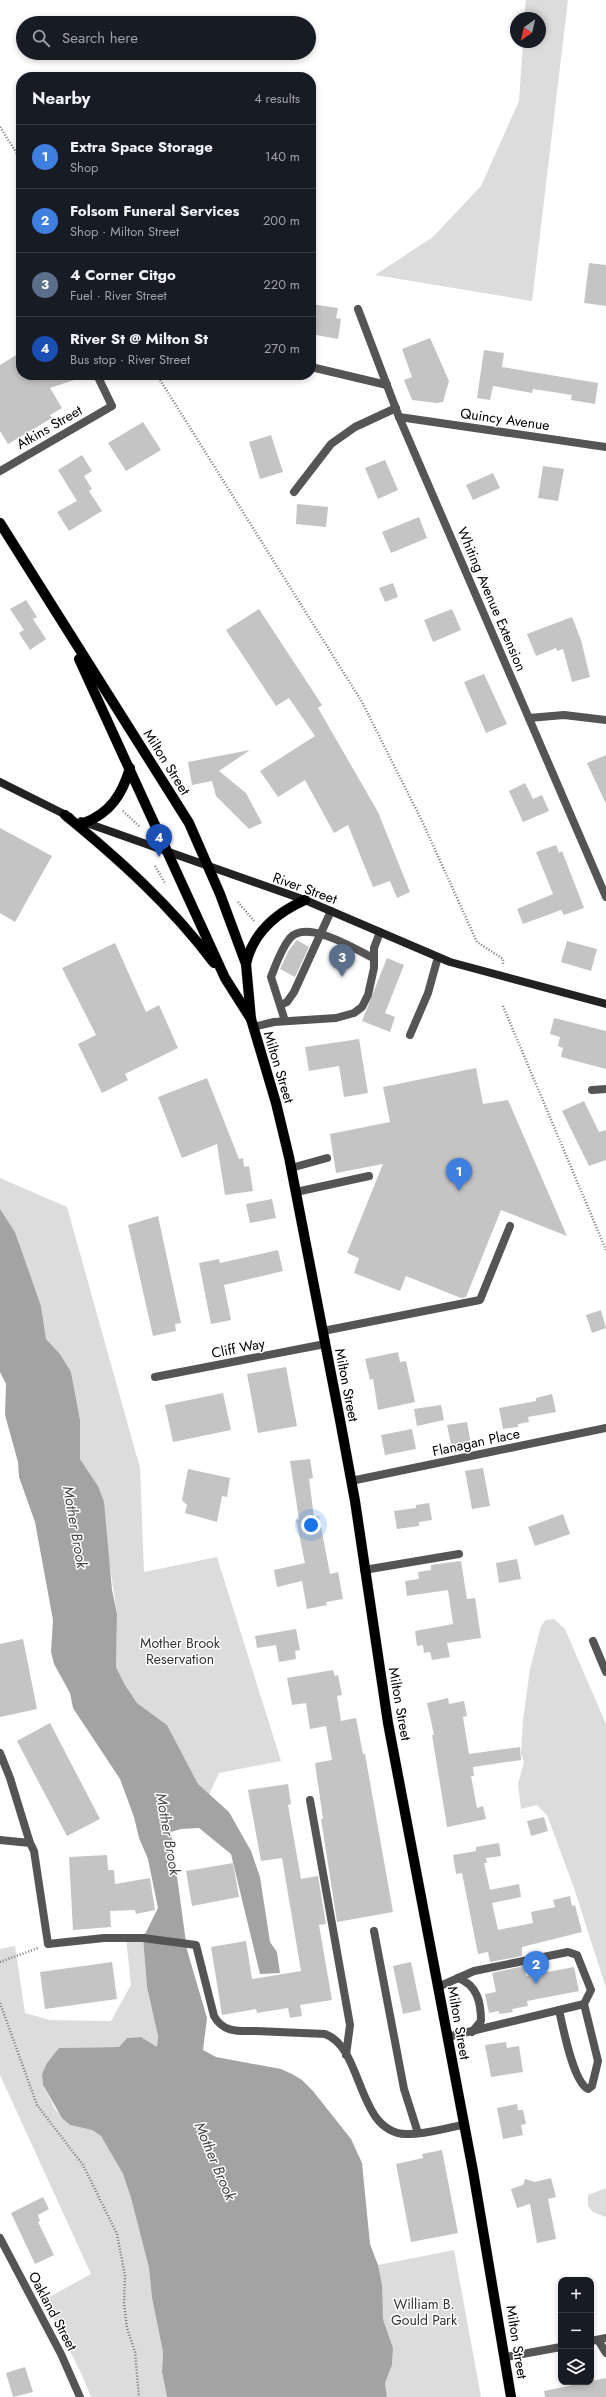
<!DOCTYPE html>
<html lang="en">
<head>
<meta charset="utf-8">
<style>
	:root { --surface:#171b24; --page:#20242c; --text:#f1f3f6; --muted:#9ea1a6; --line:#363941; --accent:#858687 }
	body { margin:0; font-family:Jost,sans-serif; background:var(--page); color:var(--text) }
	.controls { position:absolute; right:12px; bottom:12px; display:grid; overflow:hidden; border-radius:8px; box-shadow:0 2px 6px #0003 }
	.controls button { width:36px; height:36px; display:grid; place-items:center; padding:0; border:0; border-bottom:1px solid var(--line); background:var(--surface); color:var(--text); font:20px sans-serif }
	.compass { position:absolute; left:510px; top:12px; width:36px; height:36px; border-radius:50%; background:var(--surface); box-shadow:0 2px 6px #0003; rotate:214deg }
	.you { position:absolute; left:311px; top:1525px; width:14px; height:14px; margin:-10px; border:3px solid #fff; border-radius:50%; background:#1a73e8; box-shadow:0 0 0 6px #1a73e833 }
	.badge { display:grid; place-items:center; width:26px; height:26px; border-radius:50%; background:var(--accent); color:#fff; font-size:13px; font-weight:700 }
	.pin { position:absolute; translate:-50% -33px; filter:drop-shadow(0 1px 2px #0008) }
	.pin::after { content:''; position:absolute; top:21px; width:14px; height:12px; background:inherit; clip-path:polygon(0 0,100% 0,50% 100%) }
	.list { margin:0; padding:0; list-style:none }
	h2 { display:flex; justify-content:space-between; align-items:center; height:52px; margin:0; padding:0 16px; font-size:17px }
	h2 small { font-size:13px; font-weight:400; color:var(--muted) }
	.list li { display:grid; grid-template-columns:26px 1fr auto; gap:12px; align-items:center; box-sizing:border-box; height:64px; padding:0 16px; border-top:1px solid var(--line) }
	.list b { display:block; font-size:15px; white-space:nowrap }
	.list p { margin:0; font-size:13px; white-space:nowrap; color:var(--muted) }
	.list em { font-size:13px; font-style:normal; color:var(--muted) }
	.icon { flex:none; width:22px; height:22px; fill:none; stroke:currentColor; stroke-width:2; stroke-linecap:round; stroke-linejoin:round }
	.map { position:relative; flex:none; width:606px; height:2397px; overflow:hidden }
	.search { position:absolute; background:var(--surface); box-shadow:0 2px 6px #0003; left:16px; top:16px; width:300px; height:44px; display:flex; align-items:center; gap:10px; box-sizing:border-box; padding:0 14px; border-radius:22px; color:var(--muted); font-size:15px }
	.panel { position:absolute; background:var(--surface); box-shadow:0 2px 6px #0003; left:16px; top:72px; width:300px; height:308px; border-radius:16px }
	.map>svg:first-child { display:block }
</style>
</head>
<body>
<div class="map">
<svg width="606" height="2397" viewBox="0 0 606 2397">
	<rect width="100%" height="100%" fill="#fff"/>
	<g fill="#dcdcdc">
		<path d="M526,0H568L532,301L375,275L433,237L481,186L519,101L523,42H540V18H524Z"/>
		<path d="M0,1178L67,1207L140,1468L144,1572L217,1557L281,1761L219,1773L209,1795L198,1784L167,1725L137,1703L125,1685L116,1667L117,1614L98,1486L80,1459V1420L71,1372L60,1354L46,1339L41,1306L15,1232L0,1209Z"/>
		<path d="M554,1619L565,1629L606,1724V1988L574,1888L547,1815L537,1805L521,1809L518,1784L524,1762L521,1754L523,1720L530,1669L541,1626L546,1620Z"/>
		<path d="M126,1937L143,1938L147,1987L158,2036L157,2048L141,2037L127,2038L119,2047L59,2048L42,2074L43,2085L55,2109L70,2125L92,2130L101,2136L123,2174L131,2198L149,2268L152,2298L163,2352L162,2372L167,2397H91L81,2373L44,2300L91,2274L0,2075V1949L15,1946L25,2013L50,2020L111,2021L131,1985Z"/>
		<path d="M606,2188V2216L605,2217L593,2212L588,2206V2195Z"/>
		<path d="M454,2250L481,2397H387L385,2383L392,2365L393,2348L383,2319L378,2265Z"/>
	</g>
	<path fill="#a3a3a3" d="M0,1209L15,1232L33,1283L41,1306L46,1339L60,1354L71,1372L80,1420V1459L98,1486L104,1502L112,1590L117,1614L116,1667L125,1685L137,1703L167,1725L198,1784L229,1812L251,1851L260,1877L270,1942L277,1952L280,1973L260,1974L231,1854L199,1828L181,1829L171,1832L187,1950L207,2018L203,2050L216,2057L281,2069L292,2074L302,2080L313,2091L351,2139L362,2163L370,2244L378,2265L382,2285L383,2319L393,2348L392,2365L385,2383L387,2397H167L162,2372L163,2352L152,2298L149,2268L131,2198L123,2174L101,2136L92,2130L70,2125L62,2118L43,2085L42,2074L47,2063L59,2048L119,2047L127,2038L141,2037L157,2047L158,2036L147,1987L143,1938L158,1908L148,1859L139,1838L134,1817L120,1779L73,1708L70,1693L54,1664L51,1652L53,1620L35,1522L19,1477L18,1462L5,1415L6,1384L0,1372Z"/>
	<g fill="#c4c4c4">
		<path d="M589,263L606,265V306L584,303Z"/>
		<path d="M311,304L338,308L336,318L341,319L338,339L311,334Z"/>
		<path d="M430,338L449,381L443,402L437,403L412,400L404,380L412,377L402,349Z"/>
		<path d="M484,350L504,353L502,367L598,383L595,404L571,400L572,395L533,389L532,393L493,386L490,400L477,398Z"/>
		<path d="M21,352V375H80V378L50,388L62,408L50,415L52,418L8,444L0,431V365Z"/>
		<path d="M143,422L161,450L126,471L108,443Z"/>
		<path d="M271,435L283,472L260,479L249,442Z"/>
		<path d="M82,455L92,471L84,476L92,489L89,491L102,511L69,531L57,512L77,501L58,470Z"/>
		<path d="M385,460L398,490L378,499L365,468Z"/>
		<path d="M543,466L564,469L558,501L538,498Z"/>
		<path d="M493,473L500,488L473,500L466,485Z"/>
		<path d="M297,504L328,507L326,527L296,524Z"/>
		<path d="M419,517L427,538L391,553L382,532Z"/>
		<path d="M393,583L398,597L385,602L379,588Z"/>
		<path d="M26,600L37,617L33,619L46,639L30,650L19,633L24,630L10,609Z"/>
		<path d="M259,609L322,705L318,708L378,812L410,892L397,898L390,881L373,887L348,825L334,833L305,780L278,797L260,771L315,736L289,698L276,706L226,630Z"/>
		<path d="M452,609L461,630L433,642L424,620Z"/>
		<path d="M572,617L581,640L590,677L572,682L563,649L557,651L556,648L536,656L527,634Z"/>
		<path d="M484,674L507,724L486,733L464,682Z"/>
		<path d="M250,750L219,771L246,793L262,823L249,829L216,796L212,781L192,785L188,762Z"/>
		<path d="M606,755V804L587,763Z"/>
		<path d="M525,783L533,799L542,795L549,811L523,822L509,791Z"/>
		<path d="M0,828L52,856L15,922L0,913Z"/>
		<path d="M556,845L559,853L562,851L584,908L564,915L561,910L523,924L517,909L553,894L536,852Z"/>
		<path d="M297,940L309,947L295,977L280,969L289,950Z"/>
		<path d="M567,941L597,949L591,971L561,962Z"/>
		<path d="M115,943L146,1012L159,1005L178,1048L125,1074L128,1080L102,1093L78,1044L96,1035L62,968Z"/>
		<path d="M387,958L404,965L385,1013L395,1017L390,1032L362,1021Z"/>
		<path d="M554,1018L606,1031V1069L561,1057L563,1048L558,1046L560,1037L550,1034Z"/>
		<path d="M359,1039L368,1093L344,1097L339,1066L309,1071L305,1047Z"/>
		<path d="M476,1068L483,1104L508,1100L567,1236L501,1210L466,1297L461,1298L406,1276L400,1291L354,1273L359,1258L347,1253L383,1164L336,1173L330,1134L390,1122L383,1087Z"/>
		<path d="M207,1078L239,1159L243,1158L244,1167L249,1166L253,1191L225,1195L217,1144L182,1158L158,1097Z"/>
		<path d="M584,1101L599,1132L606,1130V1160L589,1166L562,1111Z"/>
		<path d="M272,1199L276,1218L250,1223L246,1204Z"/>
		<path d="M158,1216L181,1323L175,1324L176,1331L153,1336L128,1225Z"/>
		<path d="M278,1250L283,1271L224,1285L231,1320L211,1324L199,1263L219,1259L220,1263Z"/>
		<path d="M601,1310L606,1328L592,1333L586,1315Z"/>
		<path d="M398,1352L400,1362L406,1361L415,1402L378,1410L373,1379L370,1380L365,1359Z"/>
		<path d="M286,1367L297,1426L258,1433L247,1374Z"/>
		<path d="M223,1393L231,1430L173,1442L165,1405Z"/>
		<path d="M552,1394L556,1412L528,1417L529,1422L518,1424V1427L503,1429L499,1408L536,1401V1398Z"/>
		<path d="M441,1405L444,1420L417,1426L414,1409Z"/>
		<path d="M467,1422L471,1444L452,1449L447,1425Z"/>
		<path d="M412,1429L416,1449L385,1455L381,1435Z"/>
		<path d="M310,1459L313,1478L309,1479L314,1517L319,1516L330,1574L338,1572L343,1599L326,1602L327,1605L307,1609L302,1581L277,1587L274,1570L305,1563L296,1520L299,1519L290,1461Z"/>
		<path d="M483,1468L490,1506L472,1509L465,1471Z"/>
		<path d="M188,1469L230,1478L227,1497L222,1496L217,1522L185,1513L187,1505L182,1500Z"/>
		<path d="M429,1503L432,1520L419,1522V1526L397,1529L394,1511L416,1508V1505Z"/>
		<path d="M563,1514L570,1534L535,1546L528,1527Z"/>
		<path d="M517,1559L521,1579L499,1583L496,1563Z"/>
		<path d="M461,1561L467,1599L475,1598L481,1638L447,1643L450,1657L432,1660L430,1652L424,1653L423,1645L417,1646L415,1631L453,1624L448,1590L407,1596L405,1581L419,1579L418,1572L431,1570V1565Z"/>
		<path d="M296,1629L300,1650L295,1651L296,1659L279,1662L276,1645L257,1648L255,1636Z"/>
		<path d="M23,1639L37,1709L0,1717V1644Z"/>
		<path d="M333,1670L335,1676L338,1675L342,1695L337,1696L341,1721L356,1718L363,1754H365L393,1912L337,1922L321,1819H323L315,1763L332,1760L326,1726L310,1729L306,1703L292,1705L287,1678Z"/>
		<path d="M448,1698L449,1704L464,1701L467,1716L463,1717L469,1754L520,1747L521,1760L473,1767L474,1776H471L477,1808L483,1806L486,1819L447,1827L432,1735H434L427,1703Z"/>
		<path d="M50,1723L100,1819L67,1836L17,1741Z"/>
		<path d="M288,1784L291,1804L288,1805L301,1879L318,1876L326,1924L319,1925L332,2000L300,2005L302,2016L290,2018L288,2008L257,2013L256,2009L222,2015L211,1947L246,1941L252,1979L301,1971L282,1858L261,1861L248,1790Z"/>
		<path d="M544,1817L548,1831L531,1836L527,1821Z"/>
		<path d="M499,1843L501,1856L486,1858L487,1863H484L490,1890L519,1884L521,1897L492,1903L498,1930L533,1923L531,1912L555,1907L553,1900L570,1896L572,1906L575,1905L582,1932L522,1947V1956L490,1962L488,1952L478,1954L462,1873L456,1874L453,1855L476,1851V1847Z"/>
		<path d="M107,1855L108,1870H114L115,1884L150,1878L155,1910L136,1914L135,1910L110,1911L111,1927L73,1930L69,1857Z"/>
		<path d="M233,1863L239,1897L192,1906L186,1871Z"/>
		<path d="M112,1962L117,1999L45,2009L40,1972Z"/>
		<path d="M411,1962L421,2010L403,2014L393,1966Z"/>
		<path d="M524,1966L526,1976L574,1967L579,1991L527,2001L528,2006L512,2009L513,2012L499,2014V2011L489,2013L485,1994L496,1992L492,1973Z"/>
		<path d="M506,2042L507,2048L519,2046L523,2072L491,2077L485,2045Z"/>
		<path d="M517,2104L518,2110H523L526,2124L521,2125L523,2135L503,2139L497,2108Z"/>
		<path d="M442,2150L458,2233L411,2242L396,2164L423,2158L422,2154Z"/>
		<path d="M551,2178L556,2197L548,2199L556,2239L537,2243L530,2204L517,2208L511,2189L523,2185L525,2179L535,2182Z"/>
		<path d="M43,2197L49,2209L38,2215L40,2221L38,2222L54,2255L35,2264L11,2213Z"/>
		<path d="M25,2367L33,2392L13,2397L6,2373Z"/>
		<path d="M606,2378V2397H545L544,2391Z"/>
	</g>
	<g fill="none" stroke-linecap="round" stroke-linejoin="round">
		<g stroke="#dbdbdb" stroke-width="11">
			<g id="primary">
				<path d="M0,523L189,823L220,894L246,964L251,1019L276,1103L289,1157L340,1420L355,1501L388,1723L473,2171L511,2397"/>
				<path d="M79,659L225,978L251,1019"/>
				<path d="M65,815C120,860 171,906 214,963"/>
				<path d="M84,823C110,813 122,795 130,768"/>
				<path d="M246,964C253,932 276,913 305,900"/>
			</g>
		</g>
		<g stroke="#777" stroke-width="2.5" stroke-dasharray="1 2" stroke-linecap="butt">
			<path d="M0,127L21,160"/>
			<path d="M157,375L362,702L422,821L477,942L503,959V965"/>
			<path d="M123,811L140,827"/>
			<path d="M155,866L165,883"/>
			<path d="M238,902L254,921"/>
			<path d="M503,1006L606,1250"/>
			<path d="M0,1962L38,1948"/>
			<path d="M0,2003L37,2105L83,2165L117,2234L125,2276L124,2304L127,2328L135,2352L139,2397"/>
		</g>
		<g stroke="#555" stroke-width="8">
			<path d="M311,367L387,385"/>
			<path d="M294,492L331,444L355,427L396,408"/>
			<path d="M281,1005L287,1002L294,992L331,911"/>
			<path d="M285,1021L271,977C276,964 281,949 290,938C307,919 355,949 373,958"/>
			<path d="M253,1027L274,1022L336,1018L354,1013L362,1007L368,995L374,968V948L380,932"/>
			<path d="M410,1035L428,993L438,957"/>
			<path d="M592,1090L606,1089"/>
			<path d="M291,1168L327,1158"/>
			<path d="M296,1192L369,1176"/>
			<path d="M323,1331L480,1300L510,1226"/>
			<path d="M364,1570L459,1554"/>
			<path d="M0,1753L10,1778L30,1843"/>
			<path d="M310,1800L350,2025L346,2055"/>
			<path d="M374,1931L404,2089L418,2133"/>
			<path d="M143,1938L196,1945L214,2016C223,2033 239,2031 256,2031"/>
			<path d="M458,1978C477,1985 481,2002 481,2021L472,2032"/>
			<path d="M438,1987L474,1971L568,1952L577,1955L591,1990L584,2004L598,2061L592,2086L588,2089C573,2082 563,2027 559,2010"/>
			<path d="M447,2037L584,2004"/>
			<path d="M598,2340L606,2353"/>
		</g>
		<g stroke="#555" stroke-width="8">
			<path d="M358,309L399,417L606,897"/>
			<path d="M399,417L606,447"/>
			<path d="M0,471L112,406L97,375"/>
			<path d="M529,718L564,715L606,720"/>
			<path d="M155,1377L325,1344"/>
			<path d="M351,1481L606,1428"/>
			<path d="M593,1641L606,1672"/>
			<path d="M0,1840L30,1843L34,1851L48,1944L104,1938H143"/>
			<path d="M256,2031L325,2034C364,2048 356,2132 406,2134C424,2135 445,2128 463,2125"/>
			<path d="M0,2238L61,2354L80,2397"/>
			<path d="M591,2341L606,2338"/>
			<path d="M506,2357L561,2347"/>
		</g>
		<g stroke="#222" stroke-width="8">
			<path d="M0,782L70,817"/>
			<path d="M81,821L305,900L450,962L606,1004"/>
		</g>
		<use href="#primary" stroke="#000" stroke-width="10"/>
	</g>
	<g text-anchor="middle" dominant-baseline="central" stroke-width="3" stroke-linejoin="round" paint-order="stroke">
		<g font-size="14" fill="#000" stroke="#fff">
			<text transform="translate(505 419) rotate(8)">Quincy Avenue</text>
			<text transform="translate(49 427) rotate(-30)">Atkins Street</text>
			<text transform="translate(492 599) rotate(67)">Whiting Avenue Extension</text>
			<text transform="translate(167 762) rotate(58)">Milton Street</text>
			<text transform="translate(305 888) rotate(20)">River Street</text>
			<text transform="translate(279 1067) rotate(73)">Milton Street</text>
			<text transform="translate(238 1348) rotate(-11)">Cliff Way</text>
			<text transform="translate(347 1385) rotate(79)">Milton Street</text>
			<text transform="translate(476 1442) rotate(-12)">Flanagan Place</text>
			<text transform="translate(400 1704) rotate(80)">Milton Street</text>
			<text transform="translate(459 2023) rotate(80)">Milton Street</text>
			<text transform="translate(53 2311) rotate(62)">Oakland Street</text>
			<text transform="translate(517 2342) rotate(81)">Milton Street</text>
		</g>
		<g font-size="14" fill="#333" stroke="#fff">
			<text x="180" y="1643">Mother Brook<tspan x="180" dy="16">Reservation</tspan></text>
			<text x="424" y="2304">William B.<tspan x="424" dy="16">Gould Park</tspan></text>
		</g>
		<g font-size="15" font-style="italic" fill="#444" stroke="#fff">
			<text transform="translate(75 1527) rotate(80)">Mother Brook</text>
			<text transform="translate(168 1834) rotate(80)">Mother Brook</text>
			<text transform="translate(215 2161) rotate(67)">Mother Brook</text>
		</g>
	</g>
</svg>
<div class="controls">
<button>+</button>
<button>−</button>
<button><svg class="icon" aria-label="layers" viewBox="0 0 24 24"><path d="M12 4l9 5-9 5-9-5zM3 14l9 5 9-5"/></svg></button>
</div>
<svg class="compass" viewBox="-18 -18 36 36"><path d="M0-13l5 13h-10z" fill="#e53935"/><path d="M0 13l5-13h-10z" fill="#9ea1a6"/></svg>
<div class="you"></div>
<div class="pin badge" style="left:459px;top:1191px;background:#3f7fe0">1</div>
<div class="pin badge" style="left:536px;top:1984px;background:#3f7fe0">2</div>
<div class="pin badge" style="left:342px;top:977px;background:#5c6f8a">3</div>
<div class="pin badge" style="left:159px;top:857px;background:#1a4fb4">4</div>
<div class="search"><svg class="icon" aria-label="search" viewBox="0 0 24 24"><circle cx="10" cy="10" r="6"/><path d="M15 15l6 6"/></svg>Search here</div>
<section class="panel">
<h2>Nearby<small>4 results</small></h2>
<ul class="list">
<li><span class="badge" style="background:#3f7fe0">1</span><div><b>Extra Space Storage</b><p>Shop</p></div><em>140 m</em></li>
<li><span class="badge" style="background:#3f7fe0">2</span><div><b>Folsom Funeral Services</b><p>Shop · Milton Street</p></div><em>200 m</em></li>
<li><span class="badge" style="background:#5c6f8a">3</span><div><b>4 Corner Citgo</b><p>Fuel · River Street</p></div><em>220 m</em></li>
<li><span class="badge" style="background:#1a4fb4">4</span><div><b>River St @ Milton St</b><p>Bus stop · River Street</p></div><em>270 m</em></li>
</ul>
</section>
</div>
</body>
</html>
